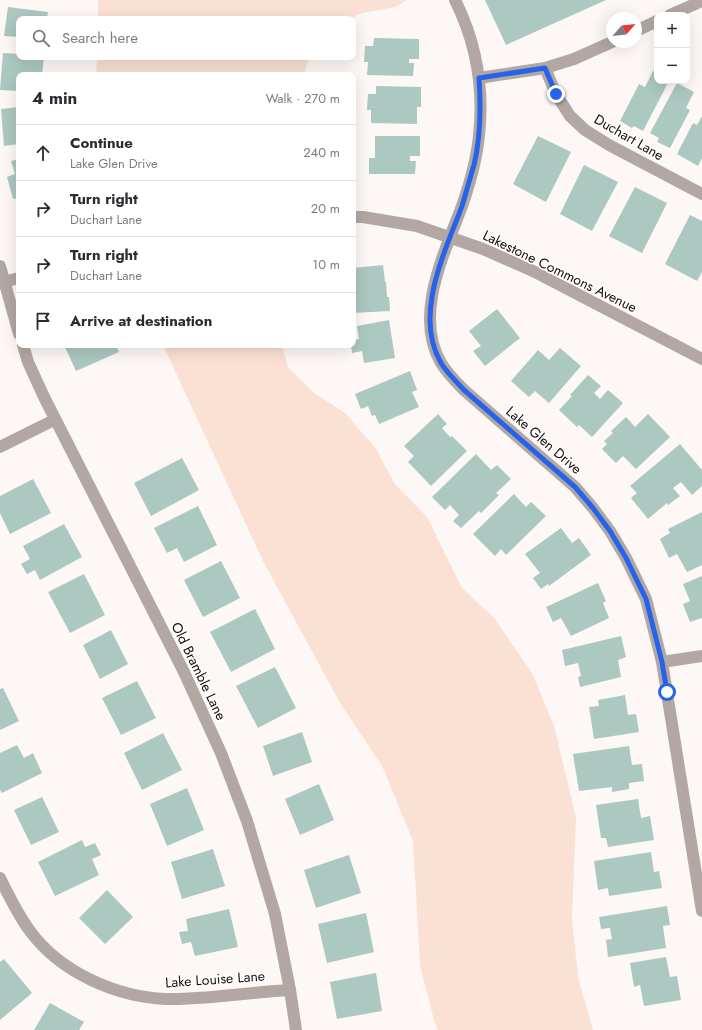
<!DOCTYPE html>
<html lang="en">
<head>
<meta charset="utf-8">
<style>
	:root { --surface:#fff; --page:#f2f2f3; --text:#2b2b33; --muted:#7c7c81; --line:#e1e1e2 }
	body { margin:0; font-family:Jost,sans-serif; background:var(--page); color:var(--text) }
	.controls { position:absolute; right:12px; top:12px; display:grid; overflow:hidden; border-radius:8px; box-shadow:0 4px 16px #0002 }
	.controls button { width:36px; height:36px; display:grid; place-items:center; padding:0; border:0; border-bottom:1px solid var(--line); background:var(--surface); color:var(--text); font:20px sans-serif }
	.compass { position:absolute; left:606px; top:12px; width:36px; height:36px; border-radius:50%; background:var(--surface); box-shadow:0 4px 16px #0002; rotate:63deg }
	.stop { position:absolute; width:12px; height:12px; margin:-9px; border:3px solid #2563eb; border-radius:50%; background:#fff }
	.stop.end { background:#2563eb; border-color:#fff; box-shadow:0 1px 4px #0008 }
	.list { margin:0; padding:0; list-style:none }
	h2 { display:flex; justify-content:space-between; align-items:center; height:52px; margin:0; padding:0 16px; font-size:17px }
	h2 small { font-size:13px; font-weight:400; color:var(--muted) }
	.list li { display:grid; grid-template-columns:26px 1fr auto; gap:12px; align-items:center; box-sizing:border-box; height:56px; padding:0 16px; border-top:1px solid var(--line) }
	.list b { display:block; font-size:15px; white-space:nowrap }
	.list p { margin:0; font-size:13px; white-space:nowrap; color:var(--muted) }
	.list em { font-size:13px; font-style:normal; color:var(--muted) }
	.icon { flex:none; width:22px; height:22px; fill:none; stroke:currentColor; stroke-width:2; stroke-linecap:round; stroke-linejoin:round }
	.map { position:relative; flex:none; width:702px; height:1030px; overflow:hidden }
	.search { position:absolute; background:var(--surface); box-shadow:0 4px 16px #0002; left:16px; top:16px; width:340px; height:44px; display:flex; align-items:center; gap:10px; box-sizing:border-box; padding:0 14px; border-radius:8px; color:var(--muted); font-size:15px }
	.panel { position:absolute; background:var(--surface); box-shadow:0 4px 16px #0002; left:16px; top:72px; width:340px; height:276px; border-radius:8px }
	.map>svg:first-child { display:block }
</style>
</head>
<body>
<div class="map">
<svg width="702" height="1030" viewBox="0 0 702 1030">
	<rect width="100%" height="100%" fill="#fdf8f5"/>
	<g fill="#fae1d3">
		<path d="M98,0H407L395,7L362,13L349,19H98Z"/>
		<path d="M97,57H310L303,75H96Z"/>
		<path d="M163,345H282L288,367L314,393L345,413L376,449L395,484L427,517L462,588L494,618L532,673L554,726L576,817L572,919L578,977L593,1030H438L435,1024L420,965L413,841L382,766L340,703L263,561Z"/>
	</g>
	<g fill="#abc8c1">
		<path d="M485,0H606L506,45Z"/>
		<path d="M8,7L48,12L47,19H19V37L4,36Z"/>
		<path d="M374,38L419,39V59H409V63H414L413,76L367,75L368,62H364L365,46H373Z"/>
		<path d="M3,53L19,54V57H44L42,75H19V91L0,90Z"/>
		<path d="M653,71L657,73V81H669L643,131L634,126L632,128L620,121L639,84L645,87Z"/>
		<path d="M677,83L694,92L686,108L690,110L670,148L657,142L659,138L650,133Z"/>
		<path d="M376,86L421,87V107H417V124L371,123V110H367L368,94H376Z"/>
		<path d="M19,107V144L4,146L1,109Z"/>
		<path d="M702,116V158L698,166L677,154L693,123L697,125Z"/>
		<path d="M375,136H420V156H410V161H416L415,174H369V158H375Z"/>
		<path d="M538,136L571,152L546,202L513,184Z"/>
		<path d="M19,159V198L13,199L7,177L15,174L11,161Z"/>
		<path d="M584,165L618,182L592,231L560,214Z"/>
		<path d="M635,187L667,203L642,253L609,236Z"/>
		<path d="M690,215L702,221V272L697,281L665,264Z"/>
		<path d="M383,265L385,282H386L387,297H389L390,311L353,313V268Z"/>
		<path d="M497,309L520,338L485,366L473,351L481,346L469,331Z"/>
		<path d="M389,320L395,358L364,363L362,351L352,353L351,345H353V340L359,339L357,326Z"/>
		<path d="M64,345H116L119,352L76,371Z"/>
		<path d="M560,348L581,366L549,403L535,391L529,397L511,381L538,350L549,360Z"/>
		<path d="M410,371L417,390L412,392L419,407L379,424L375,415L372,416L368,406L361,409L355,394Z"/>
		<path d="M588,375L601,386L594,393L600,399L608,390L623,403L592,437L579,425L577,427L559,410L572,396L570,395Z"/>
		<path d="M438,414L447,424L442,428L450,437L452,436L467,451L431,486L408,462L414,456L404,446Z"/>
		<path d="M648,414L670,437L636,469L623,456L616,463L602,449L607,444L604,441L613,433L611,431L626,417L635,427Z"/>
		<path d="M680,444L702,470V486L692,495L681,482L673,488L680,496L668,505L667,503L648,519L631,498L637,493L630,486Z"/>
		<path d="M476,454L491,470L497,465L511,479L496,493L499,495L481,513L479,511L461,528L453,521L459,515L450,505L445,510L432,497Z"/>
		<path d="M182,458L199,490L151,516L134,483Z"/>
		<path d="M33,479L51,513L10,534L0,513V496Z"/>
		<path d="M514,494L526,507L531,502L546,516L506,555L501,549L495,556L473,534Z"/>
		<path d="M198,506L217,545L184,562L177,548L167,553L154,528Z"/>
		<path d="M702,512V565L687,572L677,554L669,558L660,539L670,533L668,529Z"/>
		<path d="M64,524L82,557L40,580L35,570L27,574L21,564L30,559L23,546Z"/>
		<path d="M561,528L572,543L579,538L591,555L549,586L548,584L541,589L533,578L540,573L525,554Z"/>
		<path d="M221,561L240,598L203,617L184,580Z"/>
		<path d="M84,574L105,615L70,633L48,592Z"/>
		<path d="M702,576V618L690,622L683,604L690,601L683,584Z"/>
		<path d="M598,583L606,601L603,603L609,618L571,636L561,618L553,622L546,607Z"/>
		<path d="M255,609L275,649L231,672L210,632Z"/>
		<path d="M111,630L128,664L100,679L83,645Z"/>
		<path d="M621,636L626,657L618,660L621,677L580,687L578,677L581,676L578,663L565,666L562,650Z"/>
		<path d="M275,667L296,708L258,728L236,686Z"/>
		<path d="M137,681L156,718L121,735L102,698Z"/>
		<path d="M3,688L19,721L0,730V689Z"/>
		<path d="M625,695L628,715L636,714L639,732L594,739L589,707L599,706L598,700Z"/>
		<path d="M302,732L312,762L273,776L263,746Z"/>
		<path d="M163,733L182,770L142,790L124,753Z"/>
		<path d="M17,745L24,758L33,753L42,773L2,793L0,790V753Z"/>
		<path d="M629,746L632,765L642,764L644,781L629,783V789L612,792V787L579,791L573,754Z"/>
		<path d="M319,784L334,820L300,835L285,799Z"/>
		<path d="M187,788L204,830L167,846L150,804Z"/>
		<path d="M42,797L59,832L31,845L14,810Z"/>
		<path d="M638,799L641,818L650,816L654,840L608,847L606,838H601L596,805Z"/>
		<path d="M82,840L85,847L95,843L101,855L92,859L99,875L55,896L38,862Z"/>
		<path d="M213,849L225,886L182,899L171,862Z"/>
		<path d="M651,852L654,872L659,871L662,888L609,896L608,888L598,890L594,861Z"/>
		<path d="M349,855L361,893L316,908L304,870Z"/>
		<path d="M107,890L133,917L105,944L79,918Z"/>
		<path d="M667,906L670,925L663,926L666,948L608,957L606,940L612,939L610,928L601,929L599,917Z"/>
		<path d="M229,909L238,947L195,956L191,942L182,944L179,932L188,931L186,919Z"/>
		<path d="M366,913L374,952L327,963L318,924Z"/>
		<path d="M666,957L670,977L677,976L681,1000L644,1006L640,985L634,987L630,963Z"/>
		<path d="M4,959L32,993L0,1020V962Z"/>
		<path d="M376,973L382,1011L337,1019L330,982Z"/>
		<path d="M50,1003L84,1022L79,1030H34Z"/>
	</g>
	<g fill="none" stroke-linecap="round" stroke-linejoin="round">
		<g stroke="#b2a7a2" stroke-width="12">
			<path d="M455,0C476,42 484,89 479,135C477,159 470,183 462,206C445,252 413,315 441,363C447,373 456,382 464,390L575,487L593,508L610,531L626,558L646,599L662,662L702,911"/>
			<path d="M670,15L702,1"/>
			<path d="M636,31L657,21"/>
			<path d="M545,68L556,94L570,116L585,130L609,145L702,194"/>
			<path d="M479,78L545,68L574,59L612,42"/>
			<path d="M353,217H363L417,226L483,249L533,271L702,359"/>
			<path d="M0,266L19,334"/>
			<path d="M0,283L19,278"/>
			<path d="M23,345L28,362L44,397L183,670L221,753L247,821L275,914L290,990L296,1030"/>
			<path d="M0,447L54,420"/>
			<path d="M662,662L702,656"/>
			<path d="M0,878C9,896 18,915 30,931C60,972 116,997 166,999C207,1000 249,992 290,990"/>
		</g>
	</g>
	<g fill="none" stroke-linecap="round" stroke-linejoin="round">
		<path stroke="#2563eb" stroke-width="5" d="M556,94L545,68L479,78C481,107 481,136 474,165C470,178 466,193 462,206C445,252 413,315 441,363C447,373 456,381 464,390L575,487L593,508L610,531L626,558L646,599L662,662L667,692"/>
	</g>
	<g text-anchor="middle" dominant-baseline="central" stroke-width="3.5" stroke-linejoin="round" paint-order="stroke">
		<g font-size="14" fill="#170e0a" stroke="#fff">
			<text transform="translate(629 137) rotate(30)">Duchart Lane</text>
			<text transform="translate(560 271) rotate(26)">Lakestone Commons Avenue</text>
			<text transform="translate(544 440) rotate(41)">Lake Glen Drive</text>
			<text transform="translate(199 671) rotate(64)">Old Bramble Lane</text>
			<text transform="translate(215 979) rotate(-4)">Lake Louise Lane</text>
		</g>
	</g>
</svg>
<div class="controls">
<button>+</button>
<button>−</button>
</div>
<svg class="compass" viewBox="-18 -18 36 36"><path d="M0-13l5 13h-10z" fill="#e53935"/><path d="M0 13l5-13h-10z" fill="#7c7c81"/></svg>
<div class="stop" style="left:667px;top:692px"></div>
<div class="stop end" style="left:556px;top:94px"></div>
<div class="search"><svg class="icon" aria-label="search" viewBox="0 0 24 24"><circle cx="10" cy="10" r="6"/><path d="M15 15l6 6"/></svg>Search here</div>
<section class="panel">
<h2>4 min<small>Walk · 270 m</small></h2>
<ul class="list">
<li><svg class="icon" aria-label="ahead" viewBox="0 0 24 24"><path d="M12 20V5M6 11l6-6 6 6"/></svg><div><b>Continue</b><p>Lake Glen Drive</p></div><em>240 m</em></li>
<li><svg class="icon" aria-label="right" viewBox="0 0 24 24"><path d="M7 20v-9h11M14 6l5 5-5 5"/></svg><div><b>Turn right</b><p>Duchart Lane</p></div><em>20 m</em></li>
<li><svg class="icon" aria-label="right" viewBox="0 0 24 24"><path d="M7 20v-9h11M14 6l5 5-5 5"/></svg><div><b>Turn right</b><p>Duchart Lane</p></div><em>10 m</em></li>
<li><svg class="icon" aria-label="arrive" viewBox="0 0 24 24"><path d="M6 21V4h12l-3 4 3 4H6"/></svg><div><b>Arrive at destination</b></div></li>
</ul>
</section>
</div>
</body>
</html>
